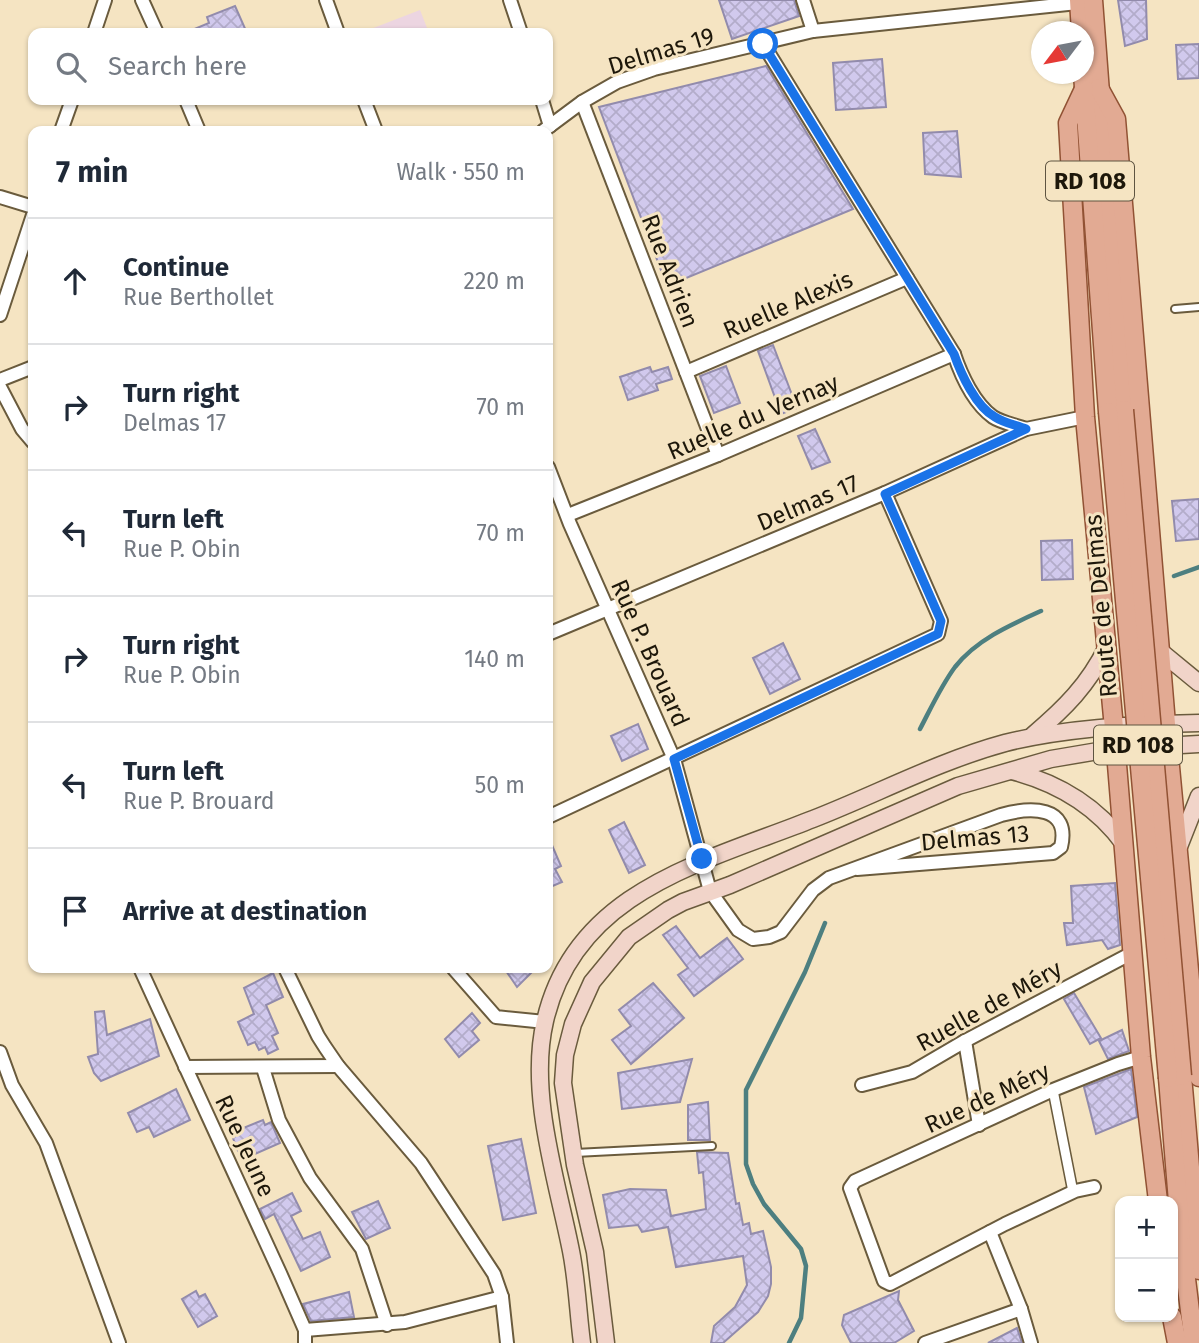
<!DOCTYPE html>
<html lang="en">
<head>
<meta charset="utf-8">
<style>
	:root { --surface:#fff; --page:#f6f6f7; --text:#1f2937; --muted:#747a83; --line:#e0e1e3 }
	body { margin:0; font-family:"Fira Sans",sans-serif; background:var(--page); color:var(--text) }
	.controls { position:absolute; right:21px; bottom:21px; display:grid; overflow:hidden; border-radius:14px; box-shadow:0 2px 5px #0004 }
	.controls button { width:63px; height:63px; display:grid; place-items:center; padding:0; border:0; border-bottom:2px solid var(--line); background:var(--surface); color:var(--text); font:35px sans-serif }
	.compass { position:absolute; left:1031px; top:21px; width:63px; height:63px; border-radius:50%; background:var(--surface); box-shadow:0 2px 5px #0004; rotate:238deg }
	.stop { position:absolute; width:21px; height:21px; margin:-16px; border:5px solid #1a73e8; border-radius:50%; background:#fff }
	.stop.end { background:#1a73e8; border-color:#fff; box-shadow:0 2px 7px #0008 }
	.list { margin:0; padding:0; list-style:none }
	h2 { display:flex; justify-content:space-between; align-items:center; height:91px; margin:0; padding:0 28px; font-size:30px }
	h2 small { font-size:23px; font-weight:400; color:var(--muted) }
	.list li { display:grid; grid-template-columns:46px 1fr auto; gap:21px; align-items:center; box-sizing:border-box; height:126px; padding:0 28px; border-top:2px solid var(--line) }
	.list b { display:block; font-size:26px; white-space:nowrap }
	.list p { margin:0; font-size:23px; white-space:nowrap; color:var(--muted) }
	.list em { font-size:23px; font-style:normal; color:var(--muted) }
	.icon { flex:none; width:38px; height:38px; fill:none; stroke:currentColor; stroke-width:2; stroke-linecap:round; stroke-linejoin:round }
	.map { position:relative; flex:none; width:1199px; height:1343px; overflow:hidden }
	.search { position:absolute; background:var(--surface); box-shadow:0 2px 5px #0004; left:28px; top:28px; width:525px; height:77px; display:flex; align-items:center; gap:18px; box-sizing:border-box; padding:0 24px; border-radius:14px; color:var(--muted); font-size:26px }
	.panel { position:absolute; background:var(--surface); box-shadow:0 2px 5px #0004; left:28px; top:126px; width:525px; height:847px; border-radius:14px }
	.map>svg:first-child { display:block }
</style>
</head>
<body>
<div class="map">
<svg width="1199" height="1343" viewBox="0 0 1199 1343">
	<defs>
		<pattern id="building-cross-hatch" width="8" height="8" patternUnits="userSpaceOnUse" patternTransform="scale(1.75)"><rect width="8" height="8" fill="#d1c9ed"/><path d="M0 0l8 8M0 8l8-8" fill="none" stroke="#b3acca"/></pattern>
	</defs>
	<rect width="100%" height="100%" fill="#f5e4c2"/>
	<path fill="#ecd5e1" d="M420,10L429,33H363V32Z"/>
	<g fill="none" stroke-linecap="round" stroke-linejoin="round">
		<g stroke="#4d7f80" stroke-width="4.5">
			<path d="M1174,576L1199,567"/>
			<path d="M920,729C931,708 941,686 955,667C976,640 1010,625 1041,611"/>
			<path d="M789,1343L801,1318L806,1266L801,1249L764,1204L753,1184L746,1164V1090L805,972L825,923"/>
		</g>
	</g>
	<g fill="url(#building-cross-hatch)" stroke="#928bac" stroke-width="2">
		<path d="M719,0H794L799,16L732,39Z"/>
		<path d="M1118,0H1146L1147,39L1125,46Z"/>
		<path d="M235,6L247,33H185L209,23L207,17Z"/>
		<path d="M1199,44V78L1178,79L1176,45Z"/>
		<path d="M882,59L886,107L836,110L833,63Z"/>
		<path d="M766,66L853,209L667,286L599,107Z"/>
		<path d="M957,131L961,177L925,174L923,133Z"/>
		<path d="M773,345L797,408L781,414L758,351Z"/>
		<path d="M726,366L740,403L714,413L700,376Z"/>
		<path d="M650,367L652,372L668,367L672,379L656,384L658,390L628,400L620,377Z"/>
		<path d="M815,429L830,462L812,469L798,436Z"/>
		<path d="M1199,499V539L1176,541L1172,501Z"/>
		<path d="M1072,540L1073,579L1042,580L1041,541Z"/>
		<path d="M783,643L800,679L770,694L753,658Z"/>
		<path d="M638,724L648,749L622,761L611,736Z"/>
		<path d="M624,822L645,865L629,873L609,830Z"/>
		<path d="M548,836L561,866L555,869L562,882L548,888Z"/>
		<path d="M1115,883L1120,945L1108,949L1102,940L1067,945L1064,923H1073L1071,886Z"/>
		<path d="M676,926L700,958L727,938L743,959L694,996L678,975L688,968L663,935Z"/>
		<path d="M504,968H536L517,987Z"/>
		<path d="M273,973L283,997L266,1005L278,1033L272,1036L278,1049L268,1054L265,1047L259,1050L255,1042L248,1045L238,1022L254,1014L244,988Z"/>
		<path d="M653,983L684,1018L631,1064L612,1040L631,1026L619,1010Z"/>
		<path d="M1074,993L1101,1038L1090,1044L1064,999Z"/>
		<path d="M104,1011L107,1035L150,1019L159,1056L101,1081L94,1073L88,1057L98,1054L95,1012Z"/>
		<path d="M472,1013L480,1023L472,1031L479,1040L459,1057L445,1039Z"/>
		<path d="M1122,1030L1129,1051L1108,1059L1099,1041Z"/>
		<path d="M692,1059L680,1102L622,1109L618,1073Z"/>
		<path d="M1131,1069L1137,1117L1096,1134L1084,1087Z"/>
		<path d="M176,1089L190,1120L154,1137L149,1127L137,1132L128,1113Z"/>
		<path d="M708,1102L710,1140H688V1105Z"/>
		<path d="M263,1120L265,1125L271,1122L280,1143L248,1157L244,1149L238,1151L231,1133Z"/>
		<path d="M521,1139L536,1213L503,1220L488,1146Z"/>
		<path d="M697,1152L728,1153L736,1204L739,1203L743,1225L749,1223L751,1234L763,1231L771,1267V1284L768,1296L758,1312L723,1343H711L714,1326L735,1307L747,1285L743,1256L676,1267L668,1227L642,1232L638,1225L609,1228L603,1195L630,1189L666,1190L671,1216L706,1209L703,1172L699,1173Z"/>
		<path d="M292,1193L301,1211L291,1216L303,1239L320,1232L330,1257L301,1271L274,1214L265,1219L260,1209Z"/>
		<path d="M378,1201L390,1228L366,1239L352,1212Z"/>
		<path d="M196,1291L199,1297L205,1294L217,1316L198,1327L182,1299Z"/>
		<path d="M899,1291L898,1300L914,1331L894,1343H851L842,1325L844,1315Z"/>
		<path d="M349,1292L354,1317L311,1321L303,1304Z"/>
		<path d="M1017,1328L1022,1343H988Z"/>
	</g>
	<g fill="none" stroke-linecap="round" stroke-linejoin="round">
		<g stroke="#6a5b3d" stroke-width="10">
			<g id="service">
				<path d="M1175,309L1199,307"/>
				<path d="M575,1153L712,1146"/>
			</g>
		</g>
		<g stroke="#6a5b3d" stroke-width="12">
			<path id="pedestrian" d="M1053,1090L1073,1192"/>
		</g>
		<g stroke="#6a5b3d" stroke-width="16">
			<g id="minor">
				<path d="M142,0L157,33"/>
				<path d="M326,0L338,33"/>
				<path d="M510,0L521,33"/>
				<path d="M803,0L813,31"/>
				<path d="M94,33L105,0"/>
				<path d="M763,44L954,354C961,375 974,403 993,417C1002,423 1016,425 1026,429"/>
				<path d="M186,100L199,131"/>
				<path d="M364,100L376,131"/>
				<path d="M542,100L550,126"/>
				<path d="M582,102L718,455"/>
				<path d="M61,131L72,100"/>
				<path d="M543,131L582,102L617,82L654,69L813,31L1087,2"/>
				<path d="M0,197L33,207"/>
				<path d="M0,315L33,215"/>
				<path d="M686,372L907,278"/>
				<path d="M0,380L33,367"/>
				<path d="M0,387L22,429L33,442"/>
				<path d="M548,467L570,524L674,759L710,891L738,930L753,939L769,937L781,932L813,890L829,878L1001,815C1030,807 1071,805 1061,847L1053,853L857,869"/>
				<path d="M568,515L718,455L954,354"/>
				<path d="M548,634L885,493L1026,429L1085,417"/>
				<path d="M548,817L938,634L941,621L885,493"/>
				<path d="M140,968L280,1273L305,1330V1343"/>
				<path d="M285,968L318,1036L325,1047L338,1066L421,1163L494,1274L502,1297L507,1343"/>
				<path d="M453,968L496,1017L545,1022"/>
				<path d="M965,1041L979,1125"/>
				<path d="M0,1052L12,1085L46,1143L119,1343"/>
				<path d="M185,1067L338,1066"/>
				<path d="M263,1068L279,1120L310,1178L362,1249L387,1325"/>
				<path d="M862,1085L912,1072L965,1041L1132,953"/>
				<path d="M1094,1187L1075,1191L1005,1224L890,1284L884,1281L850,1188L855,1181L1053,1090L1118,1064L1141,1057"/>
				<path d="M990,1232L1021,1309L1031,1343"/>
				<path d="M305,1330L405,1322L502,1297"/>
				<path d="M925,1343L1021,1309"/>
			</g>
		</g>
		<g stroke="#6a5b3d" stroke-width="19">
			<g id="secondary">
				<path d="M1160,651L1199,683"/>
				<path d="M1033,735C1065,708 1088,685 1107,647"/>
				<path d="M1012,771C1058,783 1096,805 1124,844"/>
				<path d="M1178,849L1199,796"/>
				<path d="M582,1343C578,1313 577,1281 571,1251C557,1180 528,1093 545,1021C575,890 705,862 813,819C877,794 939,761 1005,743C1064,728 1138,724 1199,723"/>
				<path d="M606,1343L595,1252L575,1165L563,1083L565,1055L573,1024L592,982L629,937L668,910L683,902L730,885L958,786L1051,759L1110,749L1199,744"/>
			</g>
		</g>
		<g stroke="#915234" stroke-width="21">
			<g id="primary">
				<path d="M1079,0L1081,32"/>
				<path d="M1093,0L1124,410"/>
				<path d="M1083,74L1108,412"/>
				<path d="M1099,88L1116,119L1166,724L1199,1077"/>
				<path d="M1084,89L1068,123L1085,417L1114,728L1141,1057L1158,1201"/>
				<path d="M1182,1076L1199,1270"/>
				<path d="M1168,1078L1181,1239L1194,1343"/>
				<path d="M1172,1317L1177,1343"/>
			</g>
		</g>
		<use href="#service" stroke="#fff" stroke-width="6"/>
		<use href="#pedestrian" stroke="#fff" stroke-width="9"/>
		<use href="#minor" stroke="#fff" stroke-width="12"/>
		<use href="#secondary" stroke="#f1d4c9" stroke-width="16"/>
		<use href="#primary" stroke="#e2aa93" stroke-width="18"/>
		<g stroke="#915234" stroke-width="21" stroke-linecap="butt">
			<g id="primary-bridge">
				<path d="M1124,410L1182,1076"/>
				<path d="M1108,412L1168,1078"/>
			</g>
		</g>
		<use href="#primary-bridge" stroke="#e2aa93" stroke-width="18"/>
	</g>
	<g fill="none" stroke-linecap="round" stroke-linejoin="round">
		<path stroke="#1a73e8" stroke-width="9" d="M702,859L674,759L938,634L941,621L885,494L1026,429C1016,425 1004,423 995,417C976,407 961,374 954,354L763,44"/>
	</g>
	<g text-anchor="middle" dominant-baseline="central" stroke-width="6" stroke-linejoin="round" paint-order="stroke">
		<g fill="#f5e4c2" stroke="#5e5441" stroke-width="2">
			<rect x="1046" y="161.5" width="88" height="39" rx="5"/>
			<rect x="1094" y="725.5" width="88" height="39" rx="5"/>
		</g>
		<g font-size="23" font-weight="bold" fill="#1d170a">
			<text x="1090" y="181">RD 108</text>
			<text x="1138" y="745">RD 108</text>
		</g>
		<g font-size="24" fill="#1d170a" stroke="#f5e4c2">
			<text transform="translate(661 51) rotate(-17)">Delmas 19</text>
			<text transform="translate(670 271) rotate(69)">Rue Adrien</text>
			<text transform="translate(788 305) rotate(-23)">Ruelle Alexis</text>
			<text transform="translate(753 417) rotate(-23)">Ruelle du Vernay</text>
			<text transform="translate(808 503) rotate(-23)">Delmas 17</text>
			<text transform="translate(1101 606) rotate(-95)">Route de Delmas</text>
			<text transform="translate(650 653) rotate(66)">Rue P. Brouard</text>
			<text transform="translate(975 838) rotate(-5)">Delmas 13</text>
			<text transform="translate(989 1006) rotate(-29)">Ruelle de Méry</text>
			<text transform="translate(987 1098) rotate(-25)">Rue de Méry</text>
			<text transform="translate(245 1146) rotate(65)">Rue Jeune</text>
		</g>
	</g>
</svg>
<div class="controls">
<button>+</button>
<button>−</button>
</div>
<svg class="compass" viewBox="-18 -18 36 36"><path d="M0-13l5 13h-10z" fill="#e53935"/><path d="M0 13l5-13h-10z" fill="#747a83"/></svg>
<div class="stop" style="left:763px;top:44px"></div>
<div class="stop end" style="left:702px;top:859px"></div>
<div class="search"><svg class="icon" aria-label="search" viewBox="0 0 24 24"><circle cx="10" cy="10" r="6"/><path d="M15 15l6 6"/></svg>Search here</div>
<section class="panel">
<h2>7 min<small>Walk · 550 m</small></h2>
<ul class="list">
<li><svg class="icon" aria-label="ahead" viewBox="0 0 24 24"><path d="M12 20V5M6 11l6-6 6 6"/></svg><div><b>Continue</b><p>Rue Berthollet</p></div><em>220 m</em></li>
<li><svg class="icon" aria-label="right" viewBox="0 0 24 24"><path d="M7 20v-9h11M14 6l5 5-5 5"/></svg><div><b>Turn right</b><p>Delmas 17</p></div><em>70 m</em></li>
<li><svg class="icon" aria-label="left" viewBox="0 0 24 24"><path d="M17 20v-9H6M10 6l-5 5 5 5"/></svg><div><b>Turn left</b><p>Rue P. Obin</p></div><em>70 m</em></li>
<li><svg class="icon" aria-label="right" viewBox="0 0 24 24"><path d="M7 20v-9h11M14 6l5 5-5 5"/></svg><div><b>Turn right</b><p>Rue P. Obin</p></div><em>140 m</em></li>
<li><svg class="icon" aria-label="left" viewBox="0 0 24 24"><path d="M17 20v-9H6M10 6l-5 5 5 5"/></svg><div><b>Turn left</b><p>Rue P. Brouard</p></div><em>50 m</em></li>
<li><svg class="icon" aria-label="arrive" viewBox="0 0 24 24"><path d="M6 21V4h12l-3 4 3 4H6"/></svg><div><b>Arrive at destination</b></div></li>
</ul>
</section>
</div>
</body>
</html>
